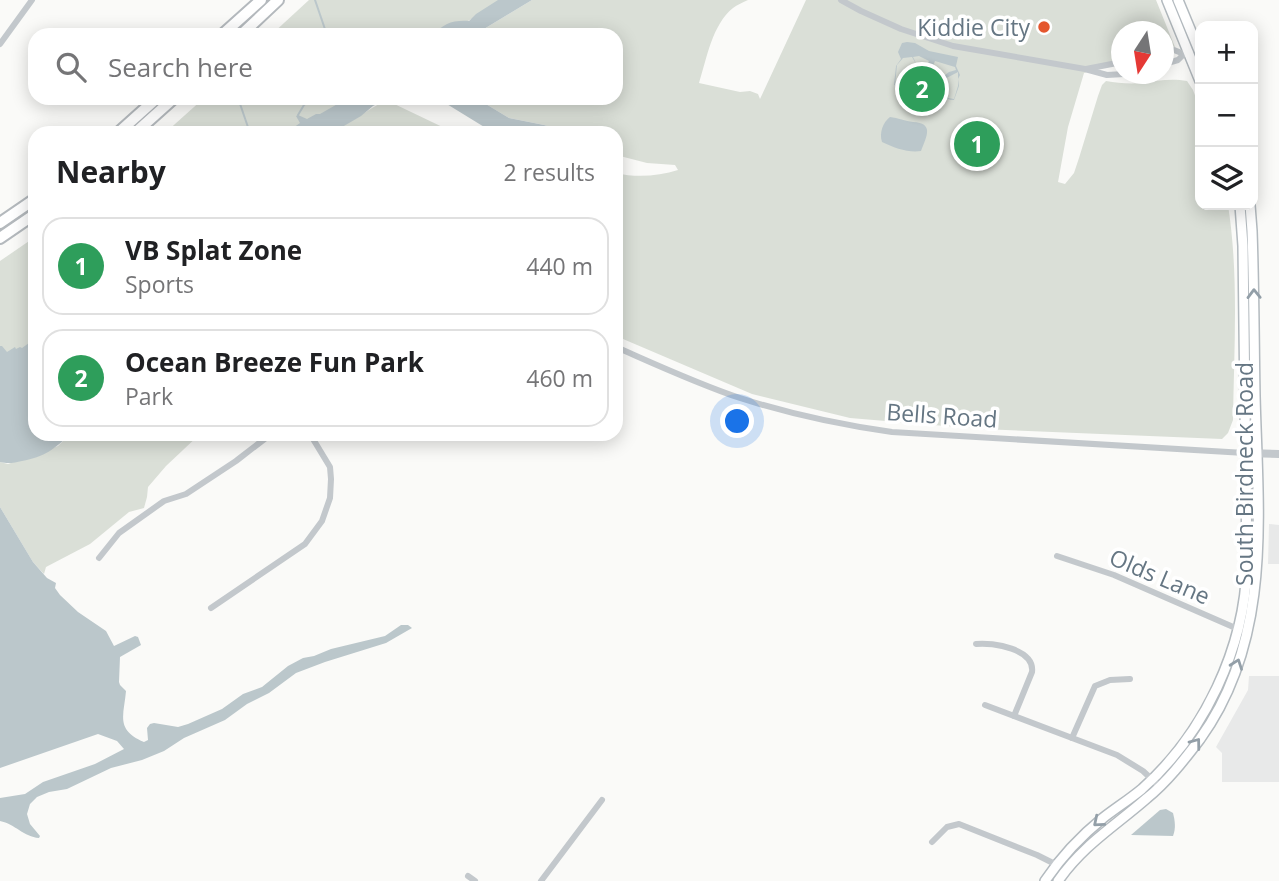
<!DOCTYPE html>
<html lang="en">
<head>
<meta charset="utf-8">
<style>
	:root { --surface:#fff; --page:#f2f2f2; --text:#202124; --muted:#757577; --line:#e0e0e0; --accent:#e4572e }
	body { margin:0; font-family:"Open Sans",sans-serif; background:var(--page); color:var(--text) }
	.controls { position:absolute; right:21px; top:21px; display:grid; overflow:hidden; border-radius:14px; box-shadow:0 4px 18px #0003 }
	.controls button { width:63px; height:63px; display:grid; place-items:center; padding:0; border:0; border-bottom:2px solid var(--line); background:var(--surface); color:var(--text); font:35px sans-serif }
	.compass { position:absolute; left:1111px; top:21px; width:63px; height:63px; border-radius:50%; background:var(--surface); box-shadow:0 4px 18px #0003; rotate:192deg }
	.you { position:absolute; left:738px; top:422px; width:24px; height:24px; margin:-18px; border:5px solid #fff; border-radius:50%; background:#1a73e8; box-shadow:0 0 0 10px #1a73e833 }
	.badge { display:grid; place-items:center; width:46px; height:46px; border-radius:50%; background:var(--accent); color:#fff; font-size:23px; font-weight:700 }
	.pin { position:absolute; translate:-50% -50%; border:4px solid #fff; box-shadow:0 2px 7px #0006 }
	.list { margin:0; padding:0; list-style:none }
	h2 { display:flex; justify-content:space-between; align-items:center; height:91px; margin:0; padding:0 28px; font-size:30px }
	h2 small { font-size:23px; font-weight:400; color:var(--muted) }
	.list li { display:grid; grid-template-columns:46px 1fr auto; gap:21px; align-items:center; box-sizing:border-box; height:98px; margin:0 14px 14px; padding:0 14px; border:2px solid var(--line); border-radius:21px }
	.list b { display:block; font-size:26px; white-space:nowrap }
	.list p { margin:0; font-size:23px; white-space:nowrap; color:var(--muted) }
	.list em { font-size:23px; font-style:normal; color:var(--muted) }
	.icon { flex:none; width:38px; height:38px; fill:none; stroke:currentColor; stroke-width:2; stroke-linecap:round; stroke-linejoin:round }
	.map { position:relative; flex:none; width:1279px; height:881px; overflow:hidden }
	.search { position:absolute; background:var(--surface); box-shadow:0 4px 18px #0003; left:28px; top:28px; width:595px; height:77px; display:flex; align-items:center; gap:18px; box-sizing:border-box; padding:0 24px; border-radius:21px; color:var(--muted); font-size:26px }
	.panel { position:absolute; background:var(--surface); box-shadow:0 4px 18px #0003; left:28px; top:126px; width:595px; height:315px; border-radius:21px }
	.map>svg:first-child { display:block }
</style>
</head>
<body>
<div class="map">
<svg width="1279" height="881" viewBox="0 0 1279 881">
	<rect width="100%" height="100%" fill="#fafaf8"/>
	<g fill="#e8e9e9">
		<path d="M1269,524L1279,525V564H1268Z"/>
		<path d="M1249,676H1279V782H1222V753L1216,747L1248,690Z"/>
	</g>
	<g fill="#dadfd7">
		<path d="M309,0H504L444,35H271Z"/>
		<path d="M532,0H748C743,2 737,5 733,8C712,25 707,58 699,83L740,92L750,91L758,94L760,99L806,0H1156L1175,47L1164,50V32H1122L1121,62L1084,73L1068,127L1058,182L1065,184L1074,173L1079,158L1098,96L1102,85L1106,81C1117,83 1129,84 1141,83C1157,81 1171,78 1187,81L1193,90L1200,109V205H1228C1239,275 1234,348 1233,420L1228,433L1222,439L981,429L850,418L752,394L616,336V173C636,178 659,176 678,170L675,165L647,163L616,155V133H567L544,125L509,118L476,98H616V35H474Z"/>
		<path d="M204,98H353L308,133H165Z"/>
		<path d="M386,100L455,133H332C350,122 368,110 386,100Z"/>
		<path d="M35,237V428L0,445V261Z"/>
		<path d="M70,434H200L166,466L148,487L147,497L144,508L129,512L90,544L46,567L44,574L33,562L0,507V462L8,464L58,446Z"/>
	</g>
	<g fill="#bbc7cb" fill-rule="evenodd">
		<path d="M498,0H532L474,35H432C445,24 451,20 469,21L476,14Z"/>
		<path d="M907,42L915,43L929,51L958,57L956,66L960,75L958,79L959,86L954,100C942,100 942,89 929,92L927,89L949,72L956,70L955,67L935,61L927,80V87H924C923,80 925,69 929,61L919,56L913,57L915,61L918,77L914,83L918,84L921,88H917L915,84L902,87L894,85L896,66L901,59L898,52L902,43ZM912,57L915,62L917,78L910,85H895L897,65L903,58ZM958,72V86L954,99L948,98L943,92L934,89L935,84Z"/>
		<path d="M348,98H389L373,106L361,116L332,133H286L300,123L296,116L298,115L307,119L316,114H320Z"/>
		<path d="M437,98H476L509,118L544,125L563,131L564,133H494Z"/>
		<path d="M890,117C898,118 905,121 913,122C934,123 927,136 921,151C909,153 894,148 882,142C879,133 883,122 890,117Z"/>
		<path d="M29,343L32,345L35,344V434H70C55,449 44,457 22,461C14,463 8,464 0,462V346H2L7,352L15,347L16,349L20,347L22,348Z"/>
		<path d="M0,507L33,562L47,578L56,583L55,588L60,595L78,612L106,631L114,646L135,636L138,637L141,645L120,657L119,682L120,685L126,691C124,715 115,730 144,742L148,740L147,728L150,724L154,723L178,727L188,724L222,709L243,694L262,687L288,666L303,658L314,656L331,649L385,636L401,625H408L412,628L386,643L325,662L296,673L269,693L247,704L225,720L184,738L164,751L142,760L111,768L67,789L49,792L37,797L30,804L27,814L30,824L40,836L39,838C24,837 15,824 0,821V798L25,794L43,782L95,764L124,749L117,741L98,734L0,768Z"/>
		<path d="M1166,809L1173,813C1175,821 1176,828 1173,836L1131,835L1160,810Z"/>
	</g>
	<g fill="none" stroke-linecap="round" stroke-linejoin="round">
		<g stroke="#bbc7cb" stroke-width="2">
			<path d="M315,0L327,35"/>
			<path d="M238,98L250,133"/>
			<path d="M298,115L304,105L314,98"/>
		</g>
		<g stroke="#b3babf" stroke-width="12">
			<g id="secondary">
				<path d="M1167,0L1200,81"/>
				<path d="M1178,0L1200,53"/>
				<path d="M1045,881C1061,857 1081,836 1103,818C1116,808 1130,799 1142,789C1204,734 1245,648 1247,565L1243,246L1240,205"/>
				<path d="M1058,881C1083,845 1115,826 1147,798C1167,782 1184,760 1200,739C1273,638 1258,513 1255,396C1254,341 1254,286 1252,231L1250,205"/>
			</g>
		</g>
		<g stroke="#b4b9bd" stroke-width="14">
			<g id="trunk">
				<path d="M222,35L261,0"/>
				<path d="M241,35L278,0"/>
				<path d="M118,133L157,98"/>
				<path d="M135,133L174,98"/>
				<path d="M0,223L35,199"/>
				<path d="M0,238L35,214"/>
			</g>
		</g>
		<g stroke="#c3c8cc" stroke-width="6">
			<path d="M841,0L861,11L901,29L953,46L1085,69L1107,75L1124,74"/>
			<path d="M0,44L32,0"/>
			<path d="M1164,53L1174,50L1184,54"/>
			<path d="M1164,64L1178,60L1184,54L1190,52"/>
			<path d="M1086,69L1122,62"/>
			<path d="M616,347C657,365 698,384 740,398C790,414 841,425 892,432L1245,453"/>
			<path d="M1057,556L1114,575L1247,633"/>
			<path d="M99,558L119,533L164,501L186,494L236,461L271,434"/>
			<path d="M211,608L305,544L322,521L330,498L331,479L330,467L310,434"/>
			<path d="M976,644C993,642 1035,649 1032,672L1014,716"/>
			<path d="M985,705L1117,755L1143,771L1160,787"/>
			<path d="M1072,738L1095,686L1110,680L1130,679"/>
			<path d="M932,842L947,827L959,824L1037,855L1057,865"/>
			<path d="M468,876L475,881"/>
			<path d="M541,881L602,800"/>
		</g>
		<path stroke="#c3c8cc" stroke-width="8" d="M1245,453L1279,454"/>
		<use href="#secondary" stroke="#fff" stroke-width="9"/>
		<use href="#trunk" stroke="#fff" stroke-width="10"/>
	</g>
	<defs><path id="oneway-chevron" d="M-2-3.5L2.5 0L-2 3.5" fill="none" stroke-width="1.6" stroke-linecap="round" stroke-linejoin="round" transform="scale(1.75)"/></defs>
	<g stroke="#939fa8">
		<use href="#oneway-chevron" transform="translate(1254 294) rotate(-91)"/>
		<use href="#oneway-chevron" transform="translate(1237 664) rotate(-70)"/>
		<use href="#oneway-chevron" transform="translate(1196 743) rotate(-53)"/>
		<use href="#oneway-chevron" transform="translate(1098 822) rotate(140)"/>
	</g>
	<circle fill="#e4572e" stroke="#fff" stroke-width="2.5" cx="1044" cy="27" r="7"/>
	<g text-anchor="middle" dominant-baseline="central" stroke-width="7" stroke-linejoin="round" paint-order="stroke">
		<g font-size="23" fill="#657683" stroke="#fff" text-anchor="end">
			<text x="1030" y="27">Kiddie City</text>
		</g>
		<g font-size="23" fill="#657683" stroke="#fff">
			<text transform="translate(942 415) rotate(4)">Bells Road</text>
			<text transform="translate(1244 474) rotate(-90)">South Birdneck Road</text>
			<text transform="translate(1160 576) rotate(23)">Olds Lane</text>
		</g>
	</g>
</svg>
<div class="controls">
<button>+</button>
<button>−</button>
<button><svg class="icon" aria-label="layers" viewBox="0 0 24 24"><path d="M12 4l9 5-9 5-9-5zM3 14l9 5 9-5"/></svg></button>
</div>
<svg class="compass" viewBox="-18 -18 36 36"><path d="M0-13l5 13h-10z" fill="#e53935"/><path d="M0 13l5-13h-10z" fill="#757577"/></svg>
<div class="you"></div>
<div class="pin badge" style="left:977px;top:144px;background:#2e9e5b">1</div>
<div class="pin badge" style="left:922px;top:89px;background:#2e9e5b">2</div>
<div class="search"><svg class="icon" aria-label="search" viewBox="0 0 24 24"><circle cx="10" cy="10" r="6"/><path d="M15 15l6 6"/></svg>Search here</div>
<section class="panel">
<h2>Nearby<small>2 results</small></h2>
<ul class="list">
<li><span class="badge" style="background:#2e9e5b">1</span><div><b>VB Splat Zone</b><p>Sports</p></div><em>440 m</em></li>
<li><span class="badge" style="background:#2e9e5b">2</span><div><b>Ocean Breeze Fun Park</b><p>Park</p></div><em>460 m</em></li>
</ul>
</section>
</div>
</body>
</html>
